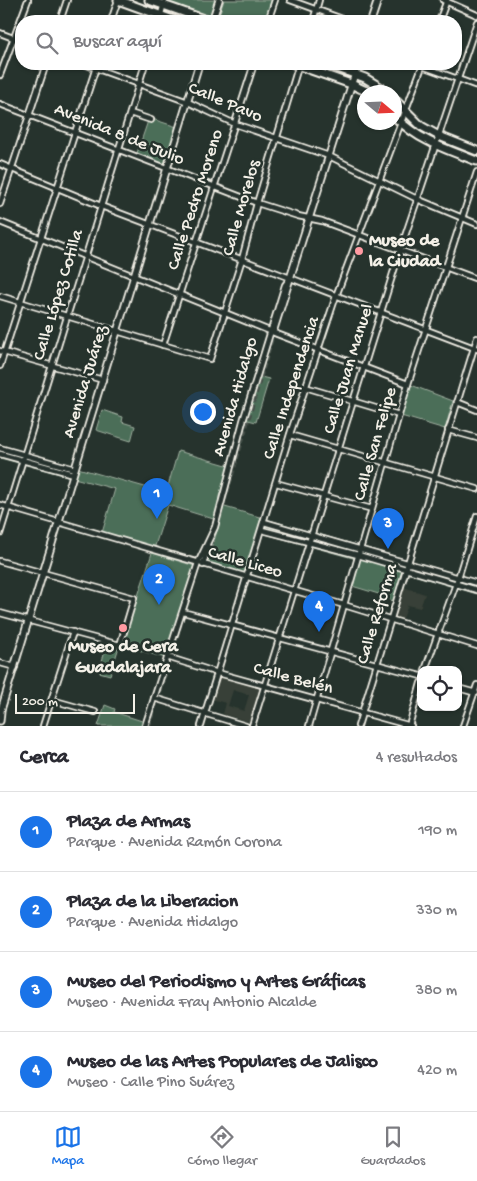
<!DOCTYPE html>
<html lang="es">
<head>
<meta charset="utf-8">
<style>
	:root { --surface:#fff; --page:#f7f7f7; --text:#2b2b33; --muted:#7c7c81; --line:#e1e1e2; --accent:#1a73e8 }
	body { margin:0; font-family:"Gochi Hand",sans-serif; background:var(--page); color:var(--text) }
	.controls { position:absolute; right:15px; bottom:15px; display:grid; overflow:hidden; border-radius:10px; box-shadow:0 1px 4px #0004 }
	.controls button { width:45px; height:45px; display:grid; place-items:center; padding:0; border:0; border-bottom:1px solid var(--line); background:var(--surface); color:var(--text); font:25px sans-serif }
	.compass { position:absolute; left:357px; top:85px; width:45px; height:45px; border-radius:50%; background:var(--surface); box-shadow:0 1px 4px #0004; rotate:109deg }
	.scale { position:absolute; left:15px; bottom:12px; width:120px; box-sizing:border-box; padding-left:5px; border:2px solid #f4f1e8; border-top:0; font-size:14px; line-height:18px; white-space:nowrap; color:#f4f1e8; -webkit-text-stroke:4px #26332d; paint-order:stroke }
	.you { position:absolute; left:202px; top:411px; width:18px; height:18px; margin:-12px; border:4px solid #fff; border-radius:50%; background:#1a73e8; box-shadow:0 0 0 8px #1a73e833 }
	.badge { display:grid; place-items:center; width:32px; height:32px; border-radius:50%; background:var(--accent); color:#fff; font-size:16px; font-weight:700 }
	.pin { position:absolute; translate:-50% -41px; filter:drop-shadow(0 1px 2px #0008) }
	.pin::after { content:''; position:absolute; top:26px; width:18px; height:15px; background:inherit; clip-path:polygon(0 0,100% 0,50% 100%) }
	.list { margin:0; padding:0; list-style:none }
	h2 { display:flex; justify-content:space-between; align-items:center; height:65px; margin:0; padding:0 20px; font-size:21px }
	h2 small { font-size:16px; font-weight:400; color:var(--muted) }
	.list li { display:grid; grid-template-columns:32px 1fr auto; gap:15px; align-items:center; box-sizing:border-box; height:80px; padding:0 20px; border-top:1px solid var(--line) }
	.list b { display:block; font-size:19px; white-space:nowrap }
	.list p { margin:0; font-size:16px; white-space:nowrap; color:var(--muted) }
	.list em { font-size:16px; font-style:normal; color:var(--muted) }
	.icon { flex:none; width:28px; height:28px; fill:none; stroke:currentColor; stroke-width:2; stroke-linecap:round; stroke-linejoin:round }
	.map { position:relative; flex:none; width:477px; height:726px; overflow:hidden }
	.search { position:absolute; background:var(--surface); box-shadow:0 1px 4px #0004; left:15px; right:15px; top:15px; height:55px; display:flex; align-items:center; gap:12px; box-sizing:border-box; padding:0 18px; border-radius:20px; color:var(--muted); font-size:19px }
	.sheet { height:385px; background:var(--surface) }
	nav { display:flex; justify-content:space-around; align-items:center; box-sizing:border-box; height:70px; border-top:1px solid var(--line); background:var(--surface); font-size:14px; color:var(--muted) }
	nav a { display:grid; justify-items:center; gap:2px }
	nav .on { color:var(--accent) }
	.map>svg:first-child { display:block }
</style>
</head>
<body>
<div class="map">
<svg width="477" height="726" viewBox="0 0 477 726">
	<rect width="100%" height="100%" fill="#26332d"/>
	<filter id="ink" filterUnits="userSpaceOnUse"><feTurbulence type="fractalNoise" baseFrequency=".02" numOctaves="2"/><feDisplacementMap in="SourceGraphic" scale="10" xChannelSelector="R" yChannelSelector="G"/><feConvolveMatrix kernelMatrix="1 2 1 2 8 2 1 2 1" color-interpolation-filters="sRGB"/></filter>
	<g filter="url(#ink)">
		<g fill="#384137" fill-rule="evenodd">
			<path d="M403,587L425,594L420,608L408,605L402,621L393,618Z"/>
			<path d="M220,676L259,687L260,689L249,722L223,714L226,703L211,699L218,677ZM233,690L249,695L244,711L228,706Z"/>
		</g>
		<g fill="#4c6e59" stroke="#a0b0a0">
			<path d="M168,0H215L209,20L166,5Z"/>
			<path d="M224,0H273L266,21H217Z"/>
			<path d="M149,118L177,127L164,167L136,156Z"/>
			<path d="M257,376L269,379L256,422L244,419Z"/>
			<path d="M411,385L453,401L445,429L401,416Z"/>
			<path d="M102,410L123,417L122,422L135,426L131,441L96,430Z"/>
			<path d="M0,446L166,493L178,451L230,466L219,496L218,505L477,580V594L403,572L394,602L389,599L386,600L381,615L376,614L382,595L352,586L360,560L258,532L244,576L207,564L220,521L168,505L154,549L102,533L115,489L0,458Z"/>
			<path d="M152,553L195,566L165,658L122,645Z"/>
			<path d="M107,643L115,645L118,650L110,675L99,672Z"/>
			<path d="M105,705L115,709L114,712L142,721L141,726H98Z"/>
		</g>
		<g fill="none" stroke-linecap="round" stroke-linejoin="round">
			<g stroke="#455049" stroke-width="5.5" stroke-dasharray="5.5 3" stroke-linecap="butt">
				<path d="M217,524L274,329"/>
				<path d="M148,726L180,624"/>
			</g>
			<g stroke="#f4f1e8" stroke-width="8">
				<g id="street">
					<path d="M290,0L348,21"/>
					<path d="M443,0L477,15"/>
					<path d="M60,21L67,0"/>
					<path d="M111,21L118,0"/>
					<path d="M159,21L165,0"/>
					<path d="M268,21L275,0"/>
					<path d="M313,21L319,0"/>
					<path d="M439,21L447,0"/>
					<path d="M0,33L21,41"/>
					<path d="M84,64L188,102L235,124L329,156L417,199L477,224"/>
					<path d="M422,66L477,86"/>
					<path d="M0,75L28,0"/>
					<path d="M0,104L257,203L298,216L322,221L477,279"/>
					<path d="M130,113L151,120"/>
					<path d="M0,164L101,206L477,349"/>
					<path d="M0,204L46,64"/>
					<path d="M0,222L277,334L408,384"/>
					<path d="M0,296L210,359L242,259L257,203L299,64"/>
					<path d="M163,345L254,64"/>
					<path d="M0,351L103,380"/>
					<path d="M0,366L97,64"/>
					<path d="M305,387L399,415"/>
					<path d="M457,402L477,410"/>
					<path d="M448,430L477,438"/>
					<path d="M290,435L477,489"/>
					<path d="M0,448L75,469"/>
					<path d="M0,454L73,474"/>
					<path d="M276,483L372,509"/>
					<path d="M0,505L344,605L477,646"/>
					<path d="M264,522L477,583"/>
					<path d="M262,530L358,555L477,590"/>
					<path d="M0,534L145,64"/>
					<path d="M0,561L134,598L120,645L0,613"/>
					<path d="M203,565L208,547"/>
					<path d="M183,612L421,676"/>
					<path d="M167,657L218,673L411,726"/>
					<path d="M0,663L15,667"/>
					<path d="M425,670L458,578L477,516"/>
					<path d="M458,688L476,693"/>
					<path d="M154,698L246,726"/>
					<path d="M52,700L95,712"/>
					<path d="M43,726L73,632"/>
					<path d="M145,726L198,563L215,527L243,421L285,285L288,281"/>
					<path d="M201,726L291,431L336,296L423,64"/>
					<path d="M252,726L400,251L477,22"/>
					<path d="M309,726L408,384L477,172"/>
					<path d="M358,726L477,338"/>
					<path d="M409,726L421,683"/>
					<path d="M463,726L477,685"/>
				</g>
			</g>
			<g stroke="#f4f1e8" stroke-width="9">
				<g id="secondary">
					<path d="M212,21L219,0"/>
					<path d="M371,21L378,0"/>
					<path d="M274,329L358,64"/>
					<path d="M0,721L1,710L199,64"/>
				</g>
			</g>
			<g stroke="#f4f1e8" stroke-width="11">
				<g id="primary">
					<path d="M118,0L176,21"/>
					<path d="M149,0L209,21"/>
					<path d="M294,64L351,84L368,92"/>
					<path d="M327,64L365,78L388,92"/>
					<path d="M394,99L421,126L439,136L477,151"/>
					<path d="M394,116C419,141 445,149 477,161"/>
				</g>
			</g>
			<use href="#street" stroke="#26332d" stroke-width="4.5"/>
			<use href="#secondary" stroke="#26332d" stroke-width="5.5"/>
			<use href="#primary" stroke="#26332d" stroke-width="7"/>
		</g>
	</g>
	<g fill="#ff9aa2" stroke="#26332d" stroke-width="2">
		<circle cx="359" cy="251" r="5"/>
		<circle cx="123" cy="628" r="5"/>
	</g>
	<g text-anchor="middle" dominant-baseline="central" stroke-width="5" stroke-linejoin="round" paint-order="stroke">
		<g font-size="18" fill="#f4f1e8" stroke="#26332d">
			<text transform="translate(225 103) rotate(23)">Calle Pavo</text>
			<text transform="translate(119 135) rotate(22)">Avenida 8 de Julio</text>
			<text transform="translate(196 200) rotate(-72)">Calle Pedro Moreno</text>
			<text transform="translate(242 208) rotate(-74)">Calle Morelos</text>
			<text transform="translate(59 295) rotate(-73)">Calle López Cotilla</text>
			<text transform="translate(349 369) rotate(-73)">Calle Juan Manuel</text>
			<text transform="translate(86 382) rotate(-73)">Avenida Juárez</text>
			<text transform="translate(292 388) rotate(-72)">Calle Independencia</text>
			<text transform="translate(236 397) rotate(-74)">Avenida Hidalgo</text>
			<text transform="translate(376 444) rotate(-74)">Calle San Felipe</text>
			<text transform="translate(245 563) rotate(16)">Calle Liceo</text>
			<text transform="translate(378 614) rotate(-73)">Calle Reforma</text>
			<text transform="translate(293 679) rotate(15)">Calle Belén</text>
		</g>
		<g font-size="18" font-weight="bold" fill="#f4f1e8" stroke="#26332d" text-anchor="start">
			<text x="369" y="241">Museo de<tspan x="369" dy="21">la Ciudad</tspan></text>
			<text x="123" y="647" text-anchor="middle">Museo de Cera<tspan x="123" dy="21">Guadalajara</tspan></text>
		</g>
	</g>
</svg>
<div class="controls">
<button><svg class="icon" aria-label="locate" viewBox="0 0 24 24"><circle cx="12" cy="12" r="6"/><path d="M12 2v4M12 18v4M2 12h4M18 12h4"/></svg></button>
</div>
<svg class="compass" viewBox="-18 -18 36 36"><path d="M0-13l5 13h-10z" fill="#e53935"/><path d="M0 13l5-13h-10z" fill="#7c7c81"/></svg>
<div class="scale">200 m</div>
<div class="you"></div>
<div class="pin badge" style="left:157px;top:519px">1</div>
<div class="pin badge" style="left:159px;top:605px">2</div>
<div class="pin badge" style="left:388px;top:549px">3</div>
<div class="pin badge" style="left:319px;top:632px">4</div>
<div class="search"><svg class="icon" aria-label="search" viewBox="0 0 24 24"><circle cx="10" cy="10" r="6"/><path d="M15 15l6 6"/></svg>Buscar aquí</div>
</div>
<section class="sheet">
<h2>Cerca<small>4 resultados</small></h2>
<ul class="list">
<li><span class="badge">1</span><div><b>Plaza de Armas</b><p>Parque · Avenida Ramón Corona</p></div><em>190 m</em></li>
<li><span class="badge">2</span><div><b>Plaza de la Liberacion</b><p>Parque · Avenida Hidalgo</p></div><em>330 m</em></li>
<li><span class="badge">3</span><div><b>Museo del Periodismo y Artes Gráficas</b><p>Museo · Avenida Fray Antonio Alcalde</p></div><em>380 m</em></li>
<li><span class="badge">4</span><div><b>Museo de las Artes Populares de Jalisco</b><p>Museo · Calle Pino Suárez</p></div><em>420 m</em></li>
</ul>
</section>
<nav>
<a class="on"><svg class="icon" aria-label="map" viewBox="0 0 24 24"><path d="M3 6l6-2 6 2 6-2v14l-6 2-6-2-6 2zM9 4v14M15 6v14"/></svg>Mapa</a>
<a><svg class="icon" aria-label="directions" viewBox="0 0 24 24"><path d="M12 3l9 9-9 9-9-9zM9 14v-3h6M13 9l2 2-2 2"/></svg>Cómo llegar</a>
<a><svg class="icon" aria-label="saved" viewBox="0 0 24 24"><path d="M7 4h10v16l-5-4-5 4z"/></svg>Guardados</a>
</nav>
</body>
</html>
